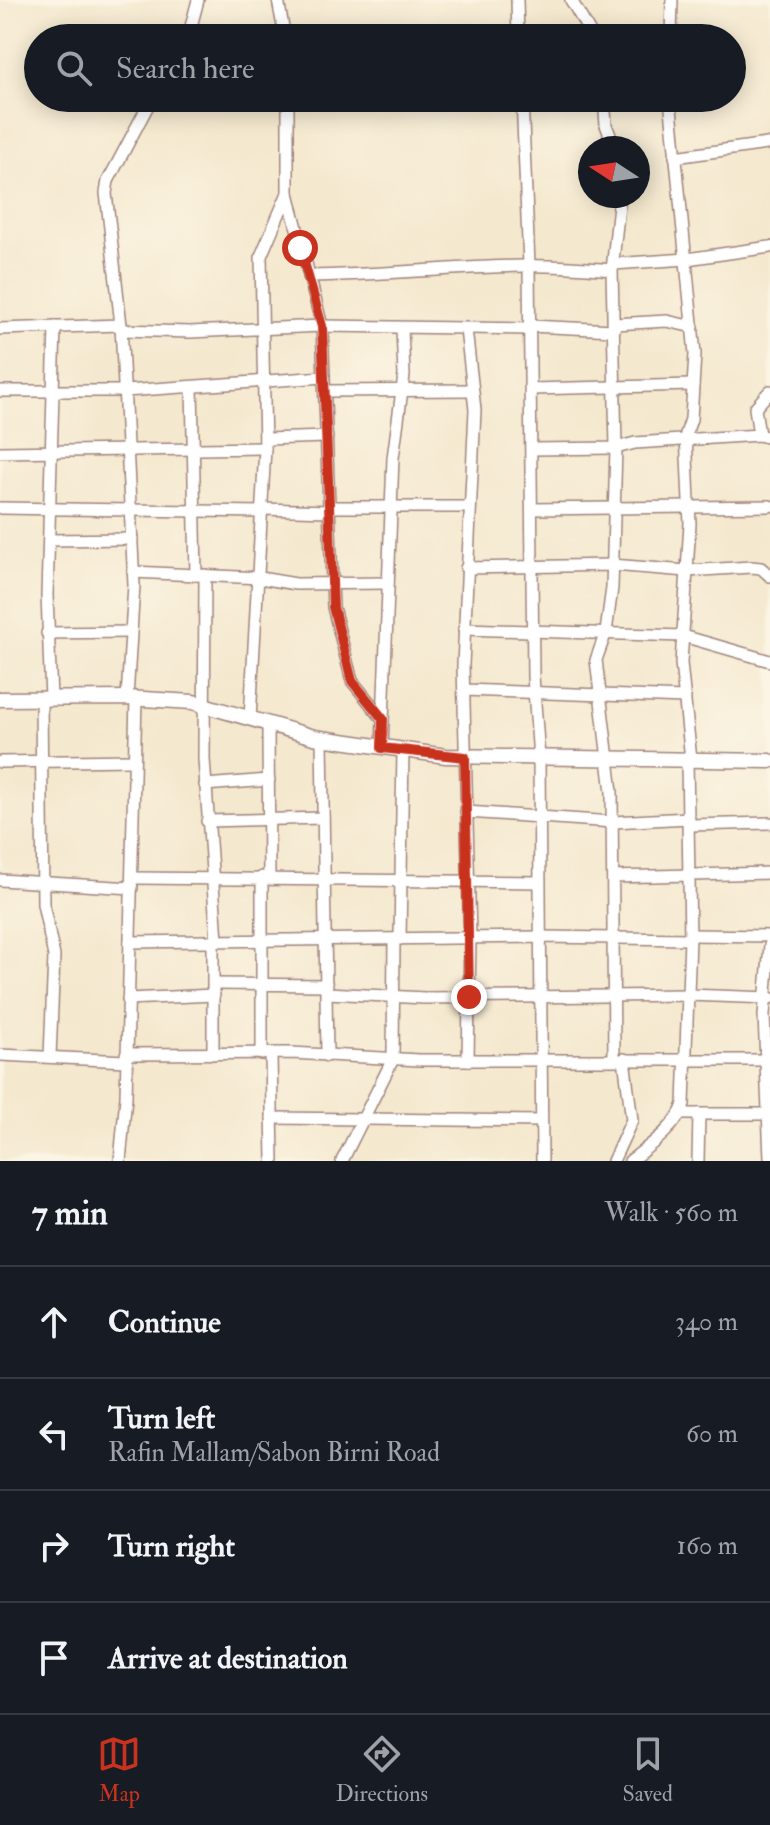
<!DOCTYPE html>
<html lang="en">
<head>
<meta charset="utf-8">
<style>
	:root { --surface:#171b24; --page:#242831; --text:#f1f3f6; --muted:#9ea1a6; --line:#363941; --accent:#c8321e }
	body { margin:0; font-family:"IM FELL Double Pica",serif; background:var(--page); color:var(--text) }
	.compass { position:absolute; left:578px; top:136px; width:72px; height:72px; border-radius:50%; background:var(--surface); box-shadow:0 4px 20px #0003; rotate:282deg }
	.stop { position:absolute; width:24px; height:24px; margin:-18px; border:6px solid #c8321e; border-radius:50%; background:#fff }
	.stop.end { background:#c8321e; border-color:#fff; box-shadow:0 2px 8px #0008 }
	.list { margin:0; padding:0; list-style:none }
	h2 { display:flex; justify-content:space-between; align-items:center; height:104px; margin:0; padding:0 32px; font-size:34px }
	h2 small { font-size:26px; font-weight:400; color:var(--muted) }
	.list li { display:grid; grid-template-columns:52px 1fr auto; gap:24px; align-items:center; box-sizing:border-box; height:112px; padding:0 32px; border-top:2px solid var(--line) }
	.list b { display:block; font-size:30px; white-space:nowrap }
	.list p { margin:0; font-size:26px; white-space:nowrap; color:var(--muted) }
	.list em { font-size:26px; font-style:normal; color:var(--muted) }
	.icon { flex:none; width:44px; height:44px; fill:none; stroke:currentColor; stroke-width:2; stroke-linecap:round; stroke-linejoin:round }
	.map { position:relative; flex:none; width:770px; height:1161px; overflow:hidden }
	.search { position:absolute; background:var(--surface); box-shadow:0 4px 20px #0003; left:24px; right:24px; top:24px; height:88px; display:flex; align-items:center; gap:20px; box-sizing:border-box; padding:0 28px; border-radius:44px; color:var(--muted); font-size:30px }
	.sheet { height:552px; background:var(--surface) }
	nav { display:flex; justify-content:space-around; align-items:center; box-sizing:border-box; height:112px; border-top:2px solid var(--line); background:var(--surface); font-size:22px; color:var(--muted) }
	nav a { display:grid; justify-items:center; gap:4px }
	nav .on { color:var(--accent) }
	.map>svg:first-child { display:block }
</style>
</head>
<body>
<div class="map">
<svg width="770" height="1161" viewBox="0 0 770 1161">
	<rect width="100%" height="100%" fill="#fcf5e5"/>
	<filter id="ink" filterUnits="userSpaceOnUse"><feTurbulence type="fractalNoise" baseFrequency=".0125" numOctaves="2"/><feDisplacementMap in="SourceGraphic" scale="16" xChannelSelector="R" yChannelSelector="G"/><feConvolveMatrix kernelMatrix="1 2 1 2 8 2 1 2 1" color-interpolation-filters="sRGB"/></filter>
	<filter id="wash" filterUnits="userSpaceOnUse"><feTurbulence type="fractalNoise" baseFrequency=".006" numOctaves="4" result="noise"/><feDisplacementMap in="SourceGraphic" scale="32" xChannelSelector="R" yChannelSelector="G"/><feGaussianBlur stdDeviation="1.8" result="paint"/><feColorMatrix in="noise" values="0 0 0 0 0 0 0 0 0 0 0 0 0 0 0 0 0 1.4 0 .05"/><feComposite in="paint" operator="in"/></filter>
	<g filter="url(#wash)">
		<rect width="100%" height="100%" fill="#f4e8ce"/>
	</g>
	<g filter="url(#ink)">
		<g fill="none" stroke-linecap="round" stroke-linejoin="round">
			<g stroke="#9f847c" stroke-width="14">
				<g id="minor">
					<path d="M278,0L285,38"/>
					<path d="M517,0L518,38"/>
					<path d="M571,0L593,38"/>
					<path d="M188,38L198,0"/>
					<path d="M671,38L672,0"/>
					<path d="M288,98V193L322,326L333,607L352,681L383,719"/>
					<path d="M522,98L529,265L533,676L539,758L542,1161"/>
					<path d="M604,98L606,125L615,148"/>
					<path d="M670,98L695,354L691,419L686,434L690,524L681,663L691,760"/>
					<path d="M675,157L767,144"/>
					<path d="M613,264L687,259L770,247"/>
					<path d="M309,276C382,275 453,267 526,266C554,265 584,268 612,270"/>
					<path d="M614,324L667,321L693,327"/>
					<path d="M530,326L614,330"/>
					<path d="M0,329L121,325"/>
					<path d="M466,329L475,410L463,665L470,938L468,1060"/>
					<path d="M122,330L190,332L322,326L530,329"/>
					<path d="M192,387L196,575"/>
					<path d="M531,389L693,385"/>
					<path d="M0,391H125L324,377"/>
					<path d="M325,391L472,390"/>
					<path d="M759,435L755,408L770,391"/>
					<path d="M265,439L327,437"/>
					<path d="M532,449L616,448L635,443L759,435L770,438"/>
					<path d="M0,452L265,448"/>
					<path d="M329,507H469"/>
					<path d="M0,508L262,512"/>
					<path d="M262,509L329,511"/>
					<path d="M533,509L770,506"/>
					<path d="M50,540L132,539"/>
					<path d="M466,568L612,565L687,571L751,567L761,568L770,576"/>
					<path d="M133,572L260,578L296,584L388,583"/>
					<path d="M205,575L204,759L217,940"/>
					<path d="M464,629L683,636L770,661"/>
					<path d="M47,633L129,632"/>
					<path d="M464,690L685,698"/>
					<path d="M127,698L134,585L121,325L106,193L108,181L152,98"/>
					<path d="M41,699L43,904L54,956L50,1057"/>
					<path d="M51,699L47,595L55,327"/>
					<path d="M250,719L265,448L261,256L288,193"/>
					<path d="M268,726L269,877"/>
					<path d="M322,739L327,1056"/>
					<path d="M382,748L393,458L404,375L402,328"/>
					<path d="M0,762L132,760"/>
					<path d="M205,785L269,780"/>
					<path d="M466,812L613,822L689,818"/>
					<path d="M207,821L323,818"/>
					<path d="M690,825L770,823"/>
					<path d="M262,877V1054"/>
					<path d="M613,877L770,873"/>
					<path d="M133,878L539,882"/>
					<path d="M0,880L132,888"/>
					<path d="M690,935L770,936"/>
					<path d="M400,939L403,750"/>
					<path d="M213,940V1054"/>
					<path d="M130,942L540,937L690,939"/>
					<path d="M770,945L764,1015L770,1158"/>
					<path d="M214,984L327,985"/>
					<path d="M327,993L425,998L688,995L770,998"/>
					<path d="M128,999L214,995"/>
					<path d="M126,1054L291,1053L419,1060H765"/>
					<path d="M271,1054L273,1161"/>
					<path d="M0,1055L126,1061"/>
					<path d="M614,1059L612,792L596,660L606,632L612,588L616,448L612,270L620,196"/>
					<path d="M680,1114H770"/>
					<path d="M272,1118L541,1121"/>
					<path d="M120,1161L126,1097L136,698"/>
					<path d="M342,1161L393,1059L394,939"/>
					<path d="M613,1161L632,1120L624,1059"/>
					<path d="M630,1161C649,1146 677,1127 684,1104L690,939L687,760"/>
					<path d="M698,1161L699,1114"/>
				</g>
			</g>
			<g stroke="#9f847c" stroke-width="17">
				<path id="tertiary" d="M0,699L127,698L193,702L314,737L446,756L770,761"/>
			</g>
			<use href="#minor" stroke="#fff" stroke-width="11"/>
			<use href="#tertiary" stroke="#fff" stroke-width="14"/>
		</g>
	</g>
	<g fill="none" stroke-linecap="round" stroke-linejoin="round" filter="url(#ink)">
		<path stroke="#c8321e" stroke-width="10" d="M300,248L322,326L333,607L352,681L383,719L382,748L465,757L469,997"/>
	</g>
</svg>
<svg class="compass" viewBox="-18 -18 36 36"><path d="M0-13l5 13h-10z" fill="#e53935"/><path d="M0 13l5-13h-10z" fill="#9ea1a6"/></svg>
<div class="stop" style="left:300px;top:248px"></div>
<div class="stop end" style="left:469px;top:997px"></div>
<div class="search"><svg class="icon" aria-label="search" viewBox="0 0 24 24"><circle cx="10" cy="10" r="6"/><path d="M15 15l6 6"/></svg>Search here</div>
</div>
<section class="sheet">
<h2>7 min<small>Walk · 560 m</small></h2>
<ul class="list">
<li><svg class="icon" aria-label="ahead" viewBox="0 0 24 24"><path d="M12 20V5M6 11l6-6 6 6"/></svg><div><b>Continue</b></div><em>340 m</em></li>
<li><svg class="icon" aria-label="left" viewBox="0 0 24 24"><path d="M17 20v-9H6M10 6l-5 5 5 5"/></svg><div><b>Turn left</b><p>Rafin Mallam/Sabon Birni Road</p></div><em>60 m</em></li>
<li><svg class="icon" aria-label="right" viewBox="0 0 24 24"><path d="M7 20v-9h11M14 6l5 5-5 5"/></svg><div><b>Turn right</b></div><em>160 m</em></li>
<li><svg class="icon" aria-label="arrive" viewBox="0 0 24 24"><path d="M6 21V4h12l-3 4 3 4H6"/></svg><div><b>Arrive at destination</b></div></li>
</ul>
</section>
<nav>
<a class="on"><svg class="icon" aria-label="map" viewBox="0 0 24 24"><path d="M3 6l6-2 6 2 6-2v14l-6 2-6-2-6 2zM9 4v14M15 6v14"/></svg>Map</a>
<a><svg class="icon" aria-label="directions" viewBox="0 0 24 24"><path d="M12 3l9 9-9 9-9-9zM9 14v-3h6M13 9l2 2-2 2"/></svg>Directions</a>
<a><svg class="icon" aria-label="saved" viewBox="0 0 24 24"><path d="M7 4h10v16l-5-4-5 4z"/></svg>Saved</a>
</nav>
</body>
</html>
